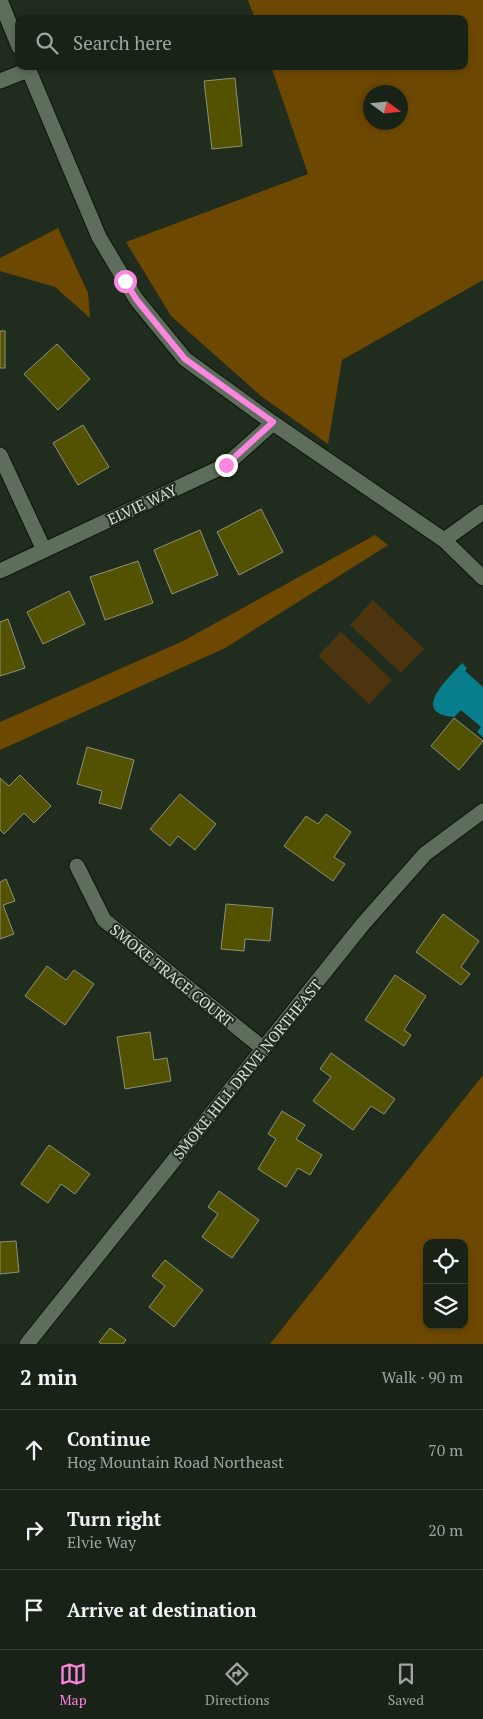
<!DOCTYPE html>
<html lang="en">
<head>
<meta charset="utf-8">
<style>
	:root { --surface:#182216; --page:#252f23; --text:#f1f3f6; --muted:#9fa4a1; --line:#363f35; --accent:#fd86e1 }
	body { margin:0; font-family:"PT Serif",serif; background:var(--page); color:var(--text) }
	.controls { position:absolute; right:15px; bottom:15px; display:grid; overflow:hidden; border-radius:10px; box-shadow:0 2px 8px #0003 }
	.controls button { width:45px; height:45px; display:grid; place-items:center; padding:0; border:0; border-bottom:1px solid var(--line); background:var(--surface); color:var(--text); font:25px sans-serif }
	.compass { position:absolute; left:363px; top:85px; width:45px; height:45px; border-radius:50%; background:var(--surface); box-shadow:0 2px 8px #0003; rotate:105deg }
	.stop { position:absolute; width:15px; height:15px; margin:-11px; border:4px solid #fd86e1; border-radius:50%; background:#fff }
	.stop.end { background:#fd86e1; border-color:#fff; box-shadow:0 1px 5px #0008 }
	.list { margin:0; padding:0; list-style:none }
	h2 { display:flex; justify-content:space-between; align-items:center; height:65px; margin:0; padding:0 20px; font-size:21px }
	h2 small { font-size:16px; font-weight:400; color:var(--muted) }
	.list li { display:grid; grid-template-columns:32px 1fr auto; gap:15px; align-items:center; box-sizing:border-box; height:80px; padding:0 20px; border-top:1px solid var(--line) }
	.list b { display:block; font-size:19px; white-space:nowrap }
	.list p { margin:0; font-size:16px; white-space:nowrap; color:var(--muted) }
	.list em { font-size:16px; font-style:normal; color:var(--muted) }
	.icon { flex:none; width:28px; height:28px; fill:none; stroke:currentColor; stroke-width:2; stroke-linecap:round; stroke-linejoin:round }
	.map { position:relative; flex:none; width:483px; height:1344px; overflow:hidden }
	.search { position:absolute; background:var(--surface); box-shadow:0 2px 8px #0003; left:15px; right:15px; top:15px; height:55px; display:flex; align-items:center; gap:12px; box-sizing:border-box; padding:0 18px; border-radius:10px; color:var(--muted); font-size:19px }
	.sheet { height:305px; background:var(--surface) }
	nav { display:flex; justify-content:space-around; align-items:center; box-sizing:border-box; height:70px; border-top:1px solid var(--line); background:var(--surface); font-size:14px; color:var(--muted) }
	nav a { display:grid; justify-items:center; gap:2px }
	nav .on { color:var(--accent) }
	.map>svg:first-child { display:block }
</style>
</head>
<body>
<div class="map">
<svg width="483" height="1344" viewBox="0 0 483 1344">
	<rect width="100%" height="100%" fill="#202d1e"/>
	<g fill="#4b340e">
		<path d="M373,600L424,649L401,673L350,625Z"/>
		<path d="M341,632L392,680L369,704L318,656Z"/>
	</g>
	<g fill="#6d4800" fill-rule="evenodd">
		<path d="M248,0H483V280L342,360L328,444L261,396L171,316L126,242L308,174L271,66H464V19H255ZM400,92V122H370V92Z"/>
		<path d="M58,228L88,293L90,318L55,287L0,271V258Z"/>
		<path d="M375,535L388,545L225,648L0,750V722L183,641Z"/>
		<path d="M483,1075V1344H270ZM427,1243H464V1325H427Z"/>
	</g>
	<path fill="#087e8c" d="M462,663L467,668L465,671L483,687V737L477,732L481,727L461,710L454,717C409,713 449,678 462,663Z"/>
	<g fill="#535200" stroke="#8f907a">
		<path d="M235,78L242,146L212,149L204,81Z"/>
		<rect x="0" y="331" width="5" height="37"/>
		<path d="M57,344L90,379L58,410L24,374Z"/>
		<path d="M83,425L109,467L78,485L53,443Z"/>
		<path d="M261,509L283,552L239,575L217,532Z"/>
		<path d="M200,530L218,575L172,594L154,550Z"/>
		<path d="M138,561L153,603L105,620L90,577Z"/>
		<path d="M69,591L85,624L43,644L27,612Z"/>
		<path d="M8,619L25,668L0,676V622Z"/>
		<path d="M454,718L483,741L459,770L431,746Z"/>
		<path d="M87,747L134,760L121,809L99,803L102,791L77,784Z"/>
		<path d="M20,775L51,806L34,823L24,813L4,834L0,830V778L9,786Z"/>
		<path d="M180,794L216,824L195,850L178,836L170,846L150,829Z"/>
		<path d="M326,814L351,832L334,857L345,864L333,881L284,846L306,816L318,824Z"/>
		<path d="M6,879L15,901L3,905L14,934L0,939V882Z"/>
		<path d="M226,904L273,908L270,941L245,939L244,951L221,949Z"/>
		<path d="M443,914L479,941L461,967L470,974L461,985L416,952Z"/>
		<path d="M47,966L66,980L74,970L94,984L65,1025L25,996Z"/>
		<path d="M395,975L426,996L404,1030L411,1035L404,1046L365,1020Z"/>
		<path d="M150,1032L154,1060L167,1058L171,1081L125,1089L117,1037Z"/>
		<path d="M331,1053L395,1099L384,1114L371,1106L353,1130L313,1101L331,1077L320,1069Z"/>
		<path d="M282,1111L305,1125L296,1139L322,1155L310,1175L298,1168L286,1187L258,1169L276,1139L268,1134Z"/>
		<path d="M49,1145L90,1174L75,1194L61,1184L48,1203L21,1184Z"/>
		<path d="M219,1191L259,1220L232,1258L202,1237L218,1214L208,1207Z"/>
		<path d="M16,1241L19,1272L0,1274V1242Z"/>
		<path d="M165,1260L203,1290L174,1327L149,1307L165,1286L152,1276Z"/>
		<path d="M110,1328L126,1340L123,1344H101L99,1342Z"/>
	</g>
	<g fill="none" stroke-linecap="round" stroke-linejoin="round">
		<g stroke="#091508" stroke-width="17">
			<g id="street">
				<path d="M0,81L28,70"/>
				<path d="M0,455L44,550"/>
				<path d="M444,540L483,512"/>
				<path d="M0,571L226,465L273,423"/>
				<path d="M77,866L104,920L264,1049"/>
				<path d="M27,1344L363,924L425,854L483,811"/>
			</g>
		</g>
		<g stroke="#091508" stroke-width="17">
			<g id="secondary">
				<path d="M0,0L19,47"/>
				<path d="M27,66L99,237L136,299L185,359L273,423L444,540L483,578"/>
			</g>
		</g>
		<use href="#street" stroke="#5e6d5c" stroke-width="15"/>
		<use href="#secondary" stroke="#5e6d5c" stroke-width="15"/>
	</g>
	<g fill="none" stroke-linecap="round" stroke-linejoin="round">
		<path stroke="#fd86e1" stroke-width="6" d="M125,281L136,299L185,359L273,422L226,465"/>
	</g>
	<g text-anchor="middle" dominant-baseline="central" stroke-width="4" stroke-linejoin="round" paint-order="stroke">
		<g font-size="15" fill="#d9e1d8" stroke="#202d1e">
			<text transform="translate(142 504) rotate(-25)">ELVIE WAY</text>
			<text transform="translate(172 975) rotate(39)">SMOKE TRACE COURT</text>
			<text transform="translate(247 1069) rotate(-51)">SMOKE HILL DRIVE NORTHEAST</text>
		</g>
	</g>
</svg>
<div class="controls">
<button><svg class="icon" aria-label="locate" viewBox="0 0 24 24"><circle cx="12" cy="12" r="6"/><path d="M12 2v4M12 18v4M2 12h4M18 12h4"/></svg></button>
<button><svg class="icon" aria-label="layers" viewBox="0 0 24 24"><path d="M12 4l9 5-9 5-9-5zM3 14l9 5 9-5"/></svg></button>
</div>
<svg class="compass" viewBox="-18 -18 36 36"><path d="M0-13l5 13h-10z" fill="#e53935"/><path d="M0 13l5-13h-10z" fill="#9fa4a1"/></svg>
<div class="stop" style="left:125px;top:281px"></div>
<div class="stop end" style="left:226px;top:465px"></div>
<div class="search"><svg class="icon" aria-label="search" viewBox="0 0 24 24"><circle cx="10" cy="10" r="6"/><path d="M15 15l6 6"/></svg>Search here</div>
</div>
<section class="sheet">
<h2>2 min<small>Walk · 90 m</small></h2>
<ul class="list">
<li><svg class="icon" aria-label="ahead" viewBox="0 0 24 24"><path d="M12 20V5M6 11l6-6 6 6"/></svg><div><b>Continue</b><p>Hog Mountain Road Northeast</p></div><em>70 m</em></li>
<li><svg class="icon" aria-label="right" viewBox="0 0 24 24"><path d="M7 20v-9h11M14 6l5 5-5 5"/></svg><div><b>Turn right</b><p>Elvie Way</p></div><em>20 m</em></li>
<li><svg class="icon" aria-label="arrive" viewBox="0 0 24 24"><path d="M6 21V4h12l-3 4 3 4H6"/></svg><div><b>Arrive at destination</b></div></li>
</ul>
</section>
<nav>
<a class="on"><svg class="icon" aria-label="map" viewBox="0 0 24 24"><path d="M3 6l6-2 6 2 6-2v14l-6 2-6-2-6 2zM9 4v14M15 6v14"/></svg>Map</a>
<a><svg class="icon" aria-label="directions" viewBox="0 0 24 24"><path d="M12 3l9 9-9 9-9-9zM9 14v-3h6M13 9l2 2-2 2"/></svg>Directions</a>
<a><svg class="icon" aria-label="saved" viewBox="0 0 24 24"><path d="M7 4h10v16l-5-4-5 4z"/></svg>Saved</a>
</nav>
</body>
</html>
